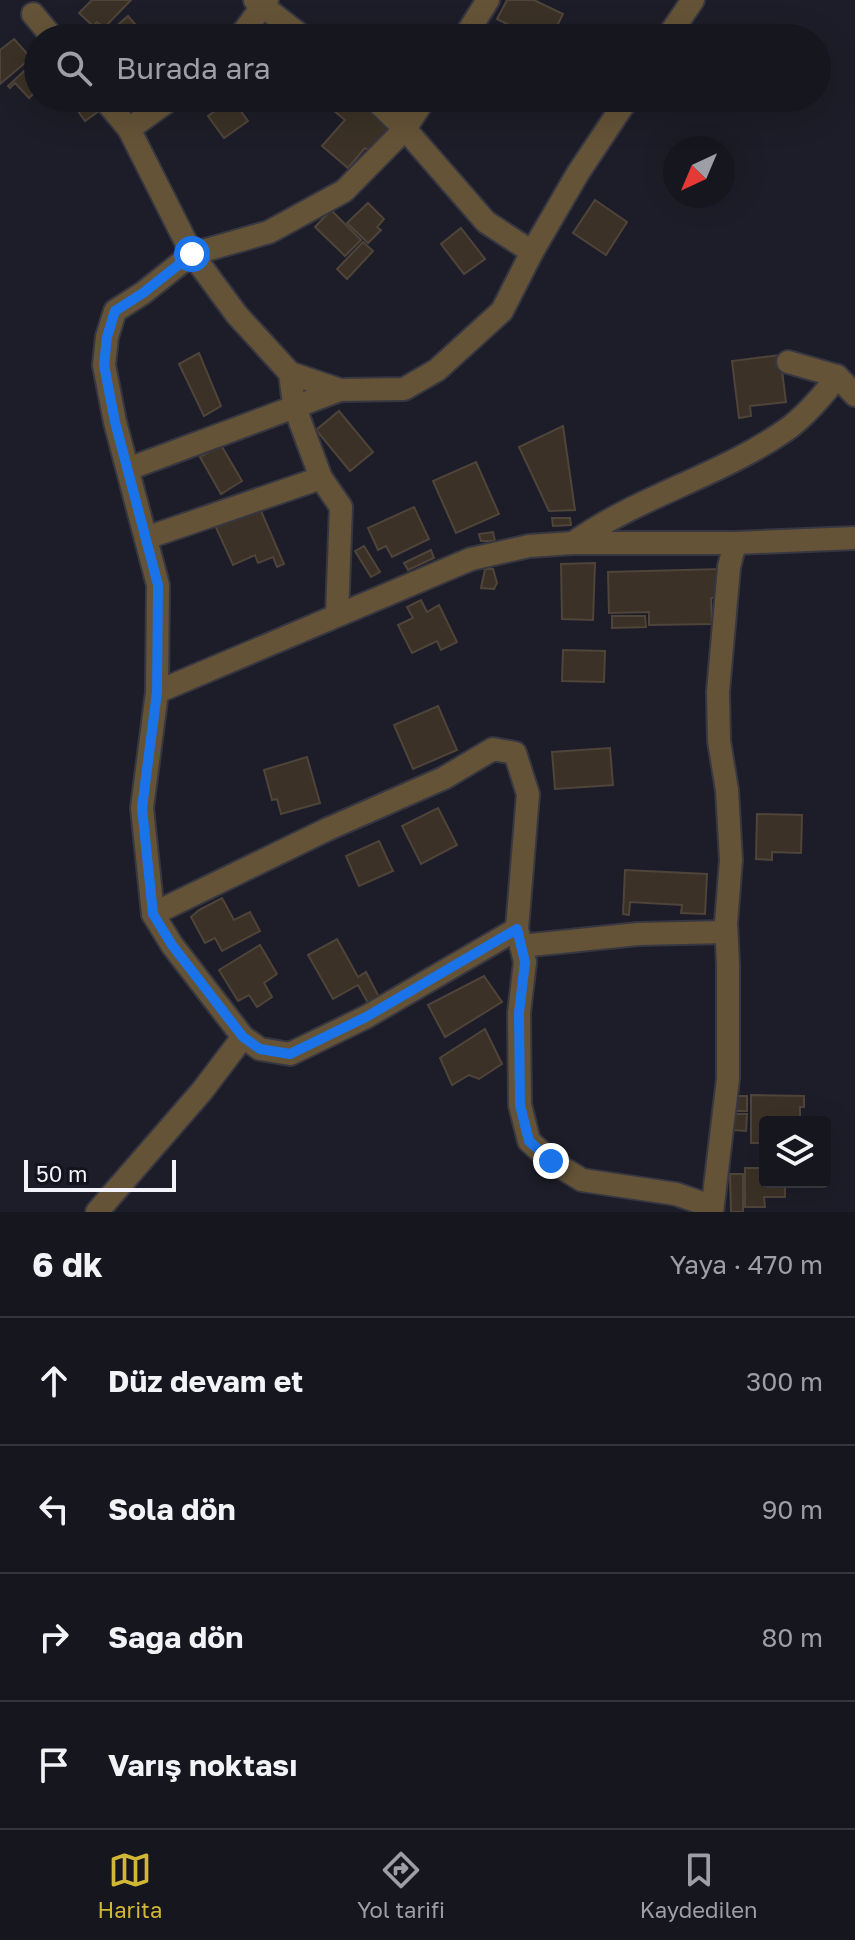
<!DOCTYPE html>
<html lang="tr">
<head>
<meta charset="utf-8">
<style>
	:root { --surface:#16161f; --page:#1f1f28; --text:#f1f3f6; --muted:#9e9fa4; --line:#35353d; --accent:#d1b736 }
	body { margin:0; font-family:"Golos Text",sans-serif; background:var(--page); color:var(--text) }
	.controls { position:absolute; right:24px; bottom:24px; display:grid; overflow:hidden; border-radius:8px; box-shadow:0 8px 32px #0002 }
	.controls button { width:72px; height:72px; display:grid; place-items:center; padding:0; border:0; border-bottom:2px solid var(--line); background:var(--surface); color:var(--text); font:40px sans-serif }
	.compass { position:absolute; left:663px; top:136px; width:72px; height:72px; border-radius:50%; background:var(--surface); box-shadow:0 8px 32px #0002; rotate:224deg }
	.scale { position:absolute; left:24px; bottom:20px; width:152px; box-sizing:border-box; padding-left:8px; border:4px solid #f3f3fc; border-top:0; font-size:22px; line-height:28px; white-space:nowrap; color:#f3f3fc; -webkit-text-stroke:6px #14141f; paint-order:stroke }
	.stop { position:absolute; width:24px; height:24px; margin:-18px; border:6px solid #1a73e8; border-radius:50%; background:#fff }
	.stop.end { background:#1a73e8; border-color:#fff; box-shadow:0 2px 8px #0008 }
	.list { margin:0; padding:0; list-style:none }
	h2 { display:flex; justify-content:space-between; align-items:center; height:104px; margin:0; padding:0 32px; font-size:34px }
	h2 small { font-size:26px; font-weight:400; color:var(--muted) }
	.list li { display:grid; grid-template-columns:52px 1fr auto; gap:24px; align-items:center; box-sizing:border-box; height:128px; padding:0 32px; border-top:2px solid var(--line) }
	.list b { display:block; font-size:30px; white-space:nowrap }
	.list em { font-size:26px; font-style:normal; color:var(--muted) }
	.icon { flex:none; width:44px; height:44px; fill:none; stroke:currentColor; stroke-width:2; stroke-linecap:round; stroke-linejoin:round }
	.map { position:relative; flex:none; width:855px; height:1212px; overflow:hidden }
	.search { position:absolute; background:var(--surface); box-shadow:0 8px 32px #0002; left:24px; right:24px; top:24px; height:88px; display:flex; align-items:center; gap:20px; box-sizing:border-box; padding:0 28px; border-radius:44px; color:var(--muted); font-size:30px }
	.sheet { height:616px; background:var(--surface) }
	nav { display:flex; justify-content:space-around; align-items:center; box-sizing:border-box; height:112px; border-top:2px solid var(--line); background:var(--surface); font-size:22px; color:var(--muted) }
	nav a { display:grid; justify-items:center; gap:4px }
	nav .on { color:var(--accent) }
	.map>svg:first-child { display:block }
</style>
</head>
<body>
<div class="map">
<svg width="855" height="1212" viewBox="0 0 855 1212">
	<rect width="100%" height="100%" fill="#1d1d29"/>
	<g fill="#3b3126" stroke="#4f443a" stroke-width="2">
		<path d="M92,0H131L104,28L97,22L93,26L79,13Z"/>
		<path d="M507,0H534L563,14L551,38H536L497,19Z"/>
		<path d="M128,16L147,38H109L106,35Z"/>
		<path d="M14,39L31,58L0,84V50Z"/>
		<path d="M38,58V89L29,98L15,83L10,88L8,86Z"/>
		<path d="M341,98H364L394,124L370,152L365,148L348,168L322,146L345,120L332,109Z"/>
		<path d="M232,99L248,121L224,138L208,116Z"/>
		<path d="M91,101L99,111L85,121L78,111Z"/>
		<path d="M595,200L627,222L606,255L573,233Z"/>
		<path d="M368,203L384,219L377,227L381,230L368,243L347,223Z"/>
		<path d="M331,210L361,240L345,256L315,227Z"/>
		<path d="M461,228L485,259L464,274L441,244Z"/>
		<path d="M363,242L373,251L347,279L337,269Z"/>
		<path d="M199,353L221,406L204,416L179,364Z"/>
		<path d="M780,355L786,402L750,406L751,416L739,418L732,361Z"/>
		<path d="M339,411L373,452L350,471L316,430Z"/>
		<path d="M563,426L575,510L549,511L519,447Z"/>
		<path d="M221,445L242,481L221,494L200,457Z"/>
		<path d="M476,462L499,514L456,533L433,481Z"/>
		<path d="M258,504L284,564L277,567L273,557L258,563L255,555L233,565L214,523Z"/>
		<path d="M414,507L429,539L392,557L386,546L378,550L368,528Z"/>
		<path d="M552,518H570L571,525L553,526Z"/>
		<path d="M493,532L495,541H481L479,534Z"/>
		<path d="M364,546L380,572L371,577L355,551Z"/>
		<path d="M431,550L434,558L408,570L404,563Z"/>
		<path d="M595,563L593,620L562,619L561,564Z"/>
		<path d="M485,569H493L497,583L494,589L481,588Z"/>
		<path d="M721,569V598H711L712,624L649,625V612L609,613L608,572Z"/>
		<path d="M421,600L427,612L439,605L457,642L441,650L437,641L412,653L398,625L413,618L407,607Z"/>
		<path d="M612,616H645L646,627L612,628Z"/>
		<path d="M563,650L605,651L604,682L562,681Z"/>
		<path d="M438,706L457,750L413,769L394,725Z"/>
		<path d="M610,748L613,785L555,789L552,752Z"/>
		<path d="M307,757L320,803L281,814L277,799L272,800L264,770Z"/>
		<path d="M438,808L457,845L421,864L402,826Z"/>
		<path d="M757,814L802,815L801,853L772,852V860L756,859Z"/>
		<path d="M379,841L393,871L359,886L346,856Z"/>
		<path d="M625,870L707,874L705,914L681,913L682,905L630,902L629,915L623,914Z"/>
		<path d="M222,898L234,920L250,912L260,931L222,951L215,938L205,943L191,917L199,910Z"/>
		<path d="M337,939L358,977L366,972L379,997L368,1003L358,985L333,999L308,955Z"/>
		<path d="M260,945L277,974L264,983L272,997L257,1007L249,995L238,1001L219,970Z"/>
		<path d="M484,976L502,1002L445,1037L428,1005Z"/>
		<path d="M485,1029L502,1064L479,1079L469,1075L452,1085L440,1058Z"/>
		<path d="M751,1095L804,1096V1107H800V1122H765V1143H751Z"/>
		<path d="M734,1096H747V1111H733Z"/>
		<path d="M734,1114H747L746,1131L734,1130Z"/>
		<path d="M745,1168H765V1182H785V1197H764L765,1207H745Z"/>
		<path d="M730,1174H743V1212H731Z"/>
	</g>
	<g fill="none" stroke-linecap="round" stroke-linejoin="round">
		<g stroke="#373742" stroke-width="26">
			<g id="street">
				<path d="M255,0L304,38"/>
				<path d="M33,14L53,38"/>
				<path d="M239,38L267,0"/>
				<path d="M464,38L488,0"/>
				<path d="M667,38L693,0"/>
				<path d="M103,98L129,129L192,254L237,315L290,373L340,390L404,389L437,370L502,311L532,252L578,173L628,98"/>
				<path d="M373,98L405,129L486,222L532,252"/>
				<path d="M425,98L405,129L344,191L269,232L192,254L143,293L115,311L107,337L104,365L115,422L158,585L157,692L142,808L153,914L172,945L243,1037L260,1049L290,1054L366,1017L517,929"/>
				<path d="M129,129L172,98"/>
				<path d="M788,362L837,376"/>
				<path d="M290,373L294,405L321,478L341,507L337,615"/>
				<path d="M128,469L340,390"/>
				<path d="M146,538L321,478"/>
				<path d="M573,543C639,496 720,476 786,430C802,419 826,393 837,376L855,395"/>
				<path d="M157,692L471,559L529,546L573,543H735L855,538"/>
				<path d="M153,914L328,829L444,778L493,749L515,753L528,794L517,929L525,962L519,1013L520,1105L529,1141L551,1161L582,1180L676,1194L699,1202L712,1212"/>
				<path d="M521,946L638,934L726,932"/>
				<path d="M97,1212L202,1091L243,1037"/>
				<path d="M712,1212L728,1079V964L726,923L731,860L727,790L719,741L718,692L729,567L735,543"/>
			</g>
		</g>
		<use href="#street" stroke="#645337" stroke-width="22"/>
	</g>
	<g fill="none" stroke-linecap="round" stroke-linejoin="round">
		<path stroke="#1a73e8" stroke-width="10" d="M192,254L143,293L115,311L107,337L104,365L115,422L158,585L157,692L142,808L153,914L172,945L243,1037L260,1049L290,1054L366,1017L517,929L525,962L519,1013L520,1105L529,1141L551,1161"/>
	</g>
</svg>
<div class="controls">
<button><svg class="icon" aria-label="layers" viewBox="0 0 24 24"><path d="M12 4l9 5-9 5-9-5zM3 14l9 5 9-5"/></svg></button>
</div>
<svg class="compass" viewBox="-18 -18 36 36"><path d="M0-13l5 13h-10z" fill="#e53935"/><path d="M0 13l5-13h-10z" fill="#9e9fa4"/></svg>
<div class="scale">50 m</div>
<div class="stop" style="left:192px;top:254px"></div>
<div class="stop end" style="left:551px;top:1161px"></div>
<div class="search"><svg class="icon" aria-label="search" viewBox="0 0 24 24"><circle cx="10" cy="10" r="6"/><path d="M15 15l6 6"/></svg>Burada ara</div>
</div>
<section class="sheet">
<h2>6 dk<small>Yaya · 470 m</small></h2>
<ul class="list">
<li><svg class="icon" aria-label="ahead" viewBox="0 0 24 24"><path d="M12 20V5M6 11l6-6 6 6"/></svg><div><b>Düz devam et</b></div><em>300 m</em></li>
<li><svg class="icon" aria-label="left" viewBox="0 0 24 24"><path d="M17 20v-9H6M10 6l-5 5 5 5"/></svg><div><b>Sola dön</b></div><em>90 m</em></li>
<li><svg class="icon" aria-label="right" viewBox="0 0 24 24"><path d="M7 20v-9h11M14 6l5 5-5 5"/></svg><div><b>Sağa dön</b></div><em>80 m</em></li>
<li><svg class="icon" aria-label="arrive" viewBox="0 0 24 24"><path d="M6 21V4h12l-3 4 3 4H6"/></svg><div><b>Varış noktası</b></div></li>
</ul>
</section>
<nav>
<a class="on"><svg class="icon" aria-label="map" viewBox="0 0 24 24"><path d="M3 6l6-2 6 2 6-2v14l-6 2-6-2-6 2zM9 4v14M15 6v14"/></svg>Harita</a>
<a><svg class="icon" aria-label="directions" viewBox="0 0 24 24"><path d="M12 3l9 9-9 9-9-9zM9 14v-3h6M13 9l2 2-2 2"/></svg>Yol tarifi</a>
<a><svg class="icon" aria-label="saved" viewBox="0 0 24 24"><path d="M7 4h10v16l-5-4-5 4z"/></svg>Kaydedilen</a>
</nav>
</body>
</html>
